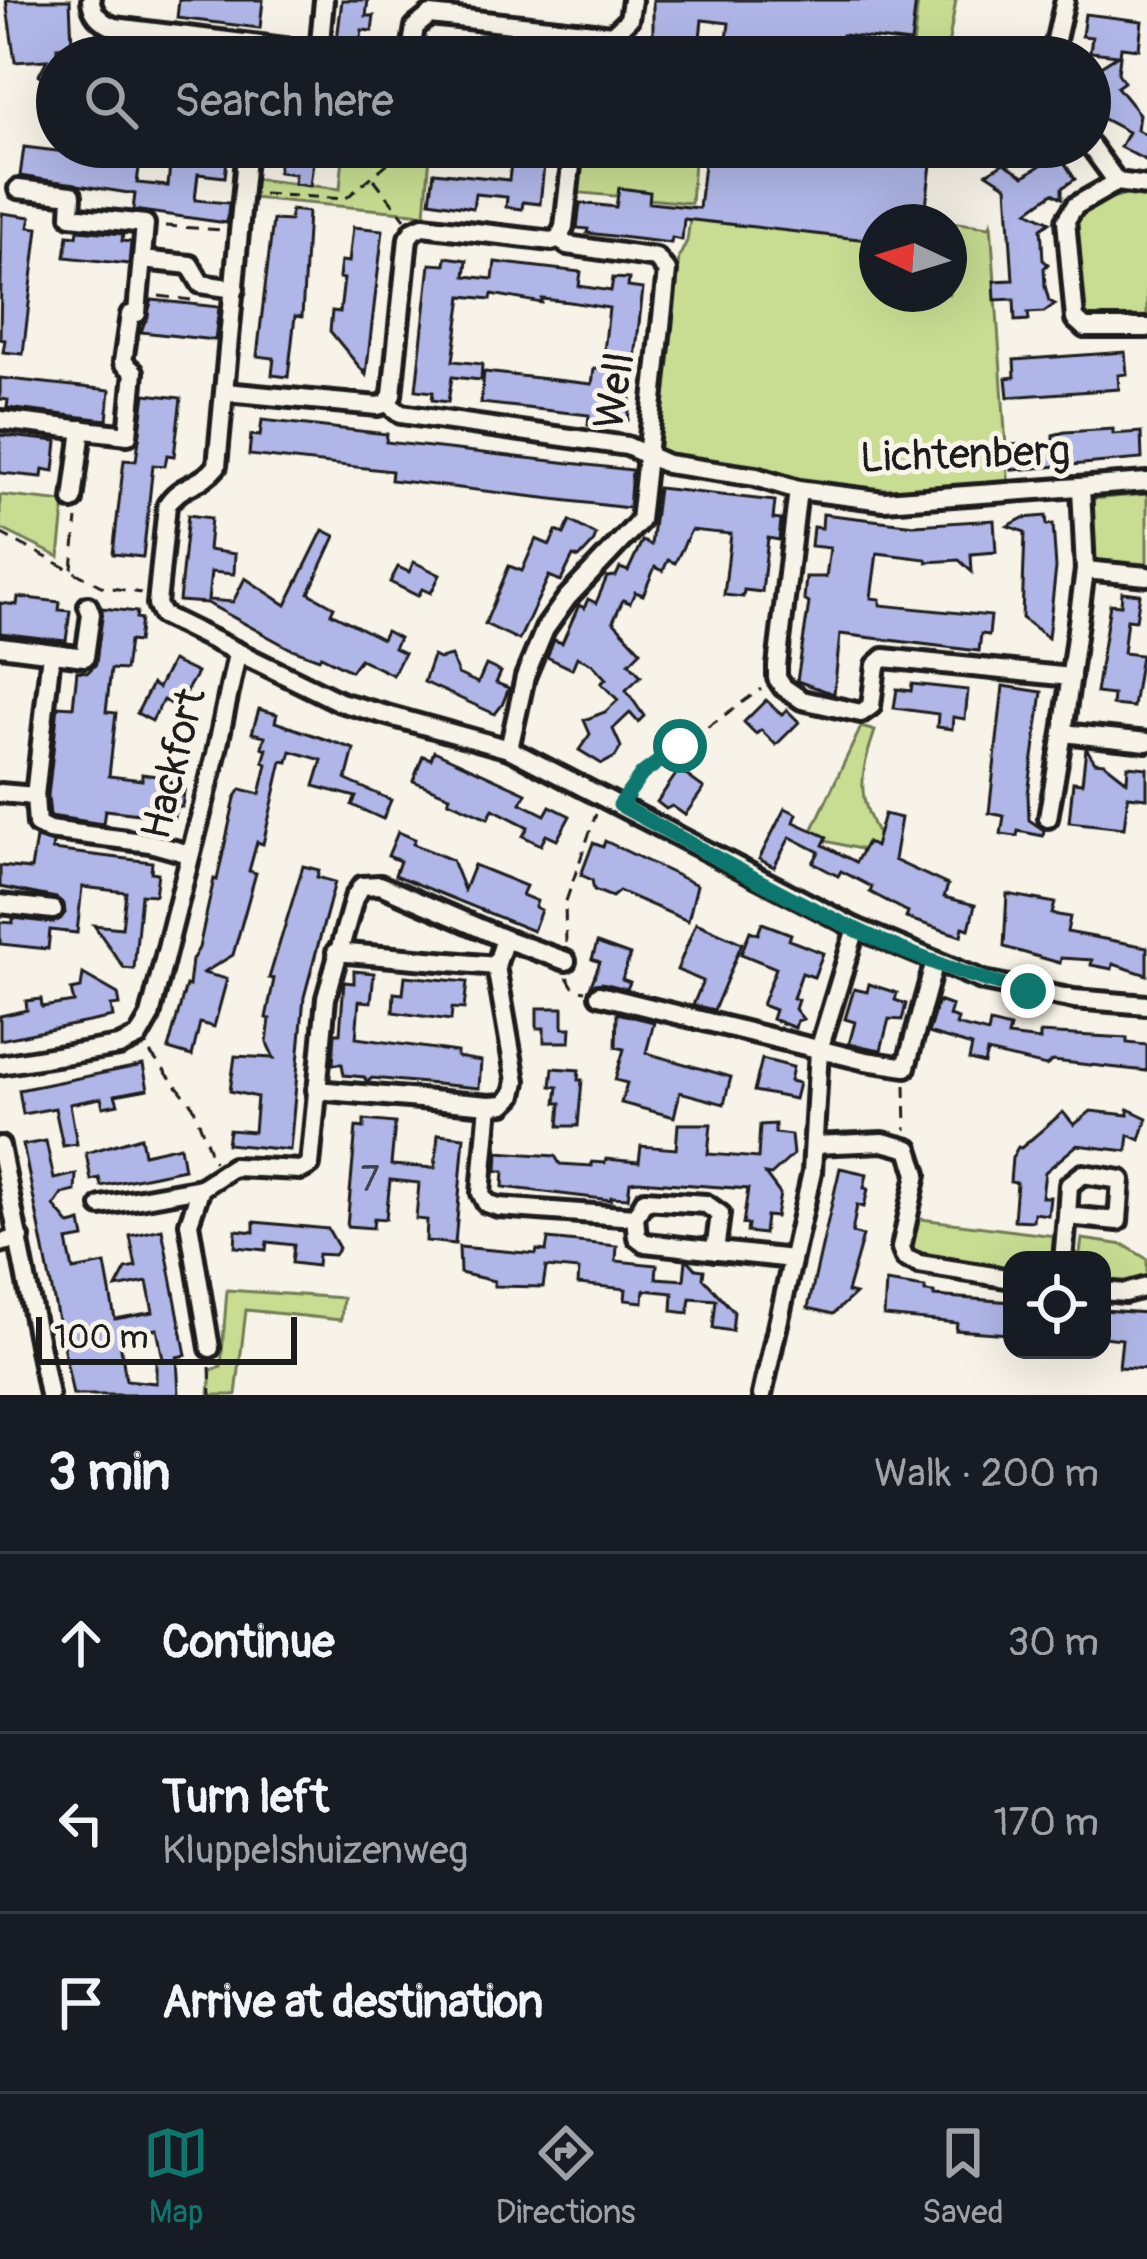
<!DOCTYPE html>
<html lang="en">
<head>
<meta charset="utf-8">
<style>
	:root { --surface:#171b24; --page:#20242c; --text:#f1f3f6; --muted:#9ea1a6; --line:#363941; --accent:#0f766e }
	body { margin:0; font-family:Pangolin,sans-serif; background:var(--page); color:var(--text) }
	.controls { position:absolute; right:36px; bottom:36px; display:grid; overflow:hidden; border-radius:24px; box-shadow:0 12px 48px #0002 }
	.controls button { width:108px; height:108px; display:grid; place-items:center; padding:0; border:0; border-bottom:3px solid var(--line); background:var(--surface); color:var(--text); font:60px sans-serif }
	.compass { position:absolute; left:859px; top:204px; width:108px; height:108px; border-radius:50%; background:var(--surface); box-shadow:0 12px 48px #0002; rotate:274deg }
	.scale { position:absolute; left:36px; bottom:30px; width:261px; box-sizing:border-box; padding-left:12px; border:6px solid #1c1c1c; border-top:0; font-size:33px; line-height:42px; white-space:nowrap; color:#1c1c1c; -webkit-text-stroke:9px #f7f3e8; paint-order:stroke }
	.stop { position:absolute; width:36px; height:36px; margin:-27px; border:9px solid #0f766e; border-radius:50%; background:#fff }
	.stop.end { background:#0f766e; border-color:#fff; box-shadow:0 3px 12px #0008 }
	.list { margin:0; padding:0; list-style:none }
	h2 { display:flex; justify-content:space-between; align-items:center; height:156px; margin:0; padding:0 48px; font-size:51px }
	h2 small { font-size:39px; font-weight:400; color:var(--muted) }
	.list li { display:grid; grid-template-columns:78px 1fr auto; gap:36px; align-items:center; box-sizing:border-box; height:180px; padding:0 48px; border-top:3px solid var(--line) }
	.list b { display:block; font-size:45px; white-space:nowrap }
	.list p { margin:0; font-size:39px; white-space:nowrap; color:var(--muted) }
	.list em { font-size:39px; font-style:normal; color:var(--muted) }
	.icon { flex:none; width:66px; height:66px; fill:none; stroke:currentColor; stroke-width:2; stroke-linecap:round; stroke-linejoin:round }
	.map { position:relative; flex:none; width:1147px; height:1395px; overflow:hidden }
	.search { position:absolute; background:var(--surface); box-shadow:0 12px 48px #0002; left:36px; right:36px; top:36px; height:132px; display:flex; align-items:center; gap:30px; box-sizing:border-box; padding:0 42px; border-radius:66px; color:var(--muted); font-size:45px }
	.sheet { height:696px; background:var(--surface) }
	nav { display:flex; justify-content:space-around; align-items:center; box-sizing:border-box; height:168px; border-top:3px solid var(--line); background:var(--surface); font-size:33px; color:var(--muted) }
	nav a { display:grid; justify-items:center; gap:6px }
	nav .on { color:var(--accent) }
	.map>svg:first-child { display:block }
</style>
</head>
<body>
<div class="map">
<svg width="1147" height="1395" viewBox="0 0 1147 1395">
	<rect width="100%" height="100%" fill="#f7f3e8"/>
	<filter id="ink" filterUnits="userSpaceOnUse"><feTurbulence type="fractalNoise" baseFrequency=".00833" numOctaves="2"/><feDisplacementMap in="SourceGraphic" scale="24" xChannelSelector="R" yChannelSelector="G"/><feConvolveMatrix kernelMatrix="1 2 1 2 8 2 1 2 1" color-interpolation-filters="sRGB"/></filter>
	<g filter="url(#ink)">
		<g fill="#c8dd92" stroke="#727c57" stroke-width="3">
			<path d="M918,0H956L947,52L913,48Z"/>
			<path d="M344,147L430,155L425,214L251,198L254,179L340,189Z"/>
			<path d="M575,147H695L691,203L571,192Z"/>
			<path d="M1138,194L1147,200V316L1088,317L1081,309L1076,218C1093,199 1113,196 1138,194Z"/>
			<path d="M690,218L877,237V294H949V222L989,227L991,223L1009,491L909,499L789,485L659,455L679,257L687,241Z"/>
			<path d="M1147,494V568L1090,562L1088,505L1092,499Z"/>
			<path d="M0,495L65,502L59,557L0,528Z"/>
			<path d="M861,727L875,731C854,791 861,802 889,856L809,837Z"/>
			<path d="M913,1218L1063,1237L1059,1260H1012V1270L931,1260L919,1255L910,1244Z"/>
			<path d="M1082,1239L1124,1245L1147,1259V1277L1127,1288L1102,1286V1260H1079Z"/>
			<path d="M227,1290L343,1298L341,1320L246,1310L236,1395H209L211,1370L221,1367Z"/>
		</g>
		<g fill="#b0b6e7" stroke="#1c1c1c" stroke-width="3" fill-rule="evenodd">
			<path d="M6,0H70L72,45L57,47V85L39,75L47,60L15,62Z"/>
			<path d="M179,0H263L260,28L177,18Z"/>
			<path d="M342,0H368L366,16H374L372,31L362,30L360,43L337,40Z"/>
			<path d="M653,0H916L911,43L842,35L840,57H725L729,23L702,20L700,38L653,41Z"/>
			<path d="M1085,14L1142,21L1139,49L1121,47L1118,73L1124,82L1117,87L1139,114L1137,130L1147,135V161L1120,147L1128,132L1100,117L1090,101V94L1101,87L1091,72L1118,55L1090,52L1092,37L1082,36Z"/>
			<path d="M24,147L140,161L137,183L168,186L171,153L227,160L225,177L198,174L195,200L229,203L227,223L133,210L135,194L20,176Z"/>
			<path d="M281,147H315L310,186L294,184L295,174L278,172Z"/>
			<path d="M513,147H546L540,204L523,202L522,209L506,207L507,197L475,194L473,208L430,201L434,172L509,180Z"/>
			<path d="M706,147H836L835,153L931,164L925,214L910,212L908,222H877V241L684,219L682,240L672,238L671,243L587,233L588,229L577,228L580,203L616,207L619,188L650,192L649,203L699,208Z"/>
			<path d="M1038,147H1054L1075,179L1062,188V198L1053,193L1028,211L1050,222L1041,228L1042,242L1043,260L1048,264L1044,268L1045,286L1049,301L1055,304L1044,312L1028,313L1029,320L1015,321L1014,299L995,300L994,281L1013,280L1007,186L987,173L1004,163L1024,176L1047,161Z"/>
			<path d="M291,210L308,212L302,317L295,316L288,377L272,375L274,358L257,356L273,220L290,221Z"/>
			<path d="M2,213L31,217L29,227L38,228L23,354L3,352L5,340L0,339Z"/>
			<path d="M353,227L383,230L366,375L330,331L332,311L340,312L344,279L339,278L341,261L349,262Z"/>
			<path d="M78,230L123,234L122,241L131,242L129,264L65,257L68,235L77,236Z"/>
			<path d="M446,257L467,260L465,276L493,279L495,262L581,272L579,286L611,291L613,278L629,279L628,287L643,289L628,420L609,418L608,427L588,425L589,415L481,403L484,372L592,384L594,369H602L609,308L570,302L542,299V303L492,294L491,299L462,296L453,361L482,364L481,380L452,377L448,402L432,400L433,392L416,390L430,264L445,265Z"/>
			<path d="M152,300L219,307L215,340L141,332Z"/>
			<path d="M1125,352L1127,374L1118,375L1119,389L1008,397L1006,378L1015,377L1014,360Z"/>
			<path d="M0,378L110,390L107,420L7,408L8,400L0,399Z"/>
			<path d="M145,394L181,398L174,456L167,455L165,466L153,465L143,557L113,554L124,460L136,461Z"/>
			<path d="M262,420L387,434L386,442L632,470L629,508L391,480L392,471L249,455L251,435L260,436Z"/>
			<path d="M1113,429V434L1141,432L1142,459L1012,470L1011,445L1053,442V435L1065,432Z"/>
			<path d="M0,435L57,441L54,471L43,469L42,477L0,473Z"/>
			<path d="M658,488L775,501L773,519L781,520L779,540L768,538L762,592L744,590L743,597L724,595L731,534L691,530L675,563L668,560L663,571L655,567L643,595L635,592L630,603L623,600L613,621L641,651L629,663L641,676L626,690L644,716L638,722L630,713L613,729L621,747L615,757L602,764L579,750L590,734L584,720L605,712L618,700L601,683L606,679L592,664L577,657L572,669L547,657L554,640L562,643L579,605L584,608L588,599L596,603L607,577L616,576L620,568L628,571L642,541L651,545Z"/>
			<path d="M823,514L915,525L994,520L996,552L971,554L972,572L959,560L927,562L926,559L877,553L871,598L880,599V605L991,616L989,635L981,634L979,651L840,634L834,694L797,681L809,603L804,600L806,577H826L830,548L811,546L813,527L822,528Z"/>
			<path d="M188,515L211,518L208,550L235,554L234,574L211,572L208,600L233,602L245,578L286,605L323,530L335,536L309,593L334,607L331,613L382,639L386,631L399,638L394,648L404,653L393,675L360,659L351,671L321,656L319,659L289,648L207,603L179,601Z"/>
			<path d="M1046,516L1047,525L1053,524L1056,568L1048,638L1022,618L1025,532L1008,526L1023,518Z"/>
			<path d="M570,521L596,535L593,543L579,558L573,556L561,581L549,576L519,640L485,624L509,566L522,571L536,539L550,545L556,531L564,534Z"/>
			<path d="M414,562L440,575L431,593L422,589L418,596L390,582L398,567L409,572Z"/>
			<path d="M1122,592L1140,594L1136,620L1127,619L1123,653L1141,655L1133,707L1112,705L1113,695L1096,693L1110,604L1121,605Z"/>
			<path d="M18,597L60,602L59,610L70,611L66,641L0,633V603L17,605Z"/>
			<path d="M102,608L137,612L136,618L141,619L138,642L129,641L125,670L111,669L106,712L116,713L109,776L142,780V774L171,778L170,783L185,785L182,807H176L174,818L105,810L103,824L50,816L48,796L58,706L73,707L77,671L88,672L96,664Z"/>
			<path d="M433,656L439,659L451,656L458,674L478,683L486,665L501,672L496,683L509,688L502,705L495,714L424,682Z"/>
			<path d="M172,661L197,673L177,707L163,700L152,721L137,713L152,684L158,688Z"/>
			<path d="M912,684L968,690L965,719L953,717L952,729L937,727L938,714L894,708L897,689L911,691Z"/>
			<path d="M1003,686L1042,692L1028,794L1029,820L1044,830L1043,836L1018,831L1017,836L1001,834L1004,816L989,813Z"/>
			<path d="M766,700L782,715L787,710L799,722L776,745L761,730L756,734L744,722Z"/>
			<path d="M259,709L277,714L275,722L354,749L346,780L391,800L383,819L352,805L356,797L314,786L322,760L291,751L288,762L282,761L263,844L257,842L249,871L256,873L233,955L203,973L227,979L214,1027L200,1023L192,1056L168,1049L186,985L189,986L192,960L199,948L214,879L217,880L235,798L241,789L260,794L267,764L263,762L267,749L262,747L265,736L252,733Z"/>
			<path d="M1086,748L1095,762L1104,763L1127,781L1128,766L1147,768V798L1128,796L1124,828L1069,822L1073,782L1082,783Z"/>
			<path d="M434,751L526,793L521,803L545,815L550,806L570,816L557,840L546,835L541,845L523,836L528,827L493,809L488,818L448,801L450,796L413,781L423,756L431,759Z"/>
			<path d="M679,770L704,788L685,815L672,806L666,809L657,802Z"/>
			<path d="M785,808L797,814L794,822L827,837L823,845L856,862L867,842L875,847L884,814L901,818L894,860L948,885L944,897L975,905L969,929L963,927L961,936L906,918L908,912L870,892L872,887L841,871L838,876L813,863L819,852L790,837L774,867L759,859Z"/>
			<path d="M398,832L415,839L413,844L452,860L464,890L474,865L526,886L522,895L537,901L535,907L541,910L533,931L395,875L400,861L388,856Z"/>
			<path d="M36,838L53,843L52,850L152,862L151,872L158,873L155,895L141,894L134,969L124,968L94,925L122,928L126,892L82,887L77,933L50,930L48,949L0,944V922L13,923V918L53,923L65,913L64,904L56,898L0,887V866L31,869Z"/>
			<path d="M605,841L697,885L688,921L619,891L612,897L594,890L592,880L581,875L593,843L603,847Z"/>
			<path d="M303,866L319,870L317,877L335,882L304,997L290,1150L227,1144L229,1130L254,1132L257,1097L230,1091L235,1056L274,1058L267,1043L270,1019L266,1018L274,979L269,978Z"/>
			<path d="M1007,894L1055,903L1052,914L1070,917L1067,932L1147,947V975L1113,964L1112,969L1091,965L1092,960L1061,958L1060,963L1004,947Z"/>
			<path d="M696,923L742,943L714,1010L693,1005L703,981L677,970Z"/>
			<path d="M762,923L791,934L789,940L823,953L814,977L802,973L793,998L798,1000L795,1009L803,1019L797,1021L795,1028L772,1019L775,1010L762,1005L776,968L741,954L750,931L758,934Z"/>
			<path d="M597,943L630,955L622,979L630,982L627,989L602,983L591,985L600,962L592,959Z"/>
			<path d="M354,971L374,973L371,1002L359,1001L356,1038L457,1052V1057L481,1061L479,1088L372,1078L367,1082L364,1077L344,1075L342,1064H333L335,1033H340L344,982L354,983Z"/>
			<path d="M83,974L118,994L120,1005L111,1006L113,1017L0,1040V1016L27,1010L26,1001L41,999L42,1007L74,1002L71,990L81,988Z"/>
			<path d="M405,976L467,982L464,1009L452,1008L451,1020L393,1012L394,993L403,994Z"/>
			<path d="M869,984L897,993L895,1000L906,1004L902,1020L889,1019L881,1050L849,1044L855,1022L845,1019L854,989L867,992Z"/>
			<path d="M938,1001L952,1006L949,1016L958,1019L956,1025L988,1033L990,1023L1010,1028L1008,1036L1040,1040V1033L1127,1038V1043L1147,1045V1071L1053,1061L1046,1066L987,1052L984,1064L969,1060L972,1046L928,1033Z"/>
			<path d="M537,1008H563V1028H571L570,1042H544V1028H537Z"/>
			<path d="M617,1013L654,1022L646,1053L731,1077L724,1104L680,1092L674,1117L621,1103L627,1083L615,1080L624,1049L616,1047Z"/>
			<path d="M762,1059L793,1067L790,1081L799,1083L795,1099L754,1091Z"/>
			<path d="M143,1065L148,1089L115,1095L118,1104L103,1107L101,1098L70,1104L77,1144L63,1146L55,1108L23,1114L19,1090Z"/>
			<path d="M553,1068L579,1070L578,1080H582L578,1126H559L561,1103H556L558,1087L551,1086Z"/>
			<path d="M1128,1109L1147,1118L1140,1140L1129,1135L1127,1151L1077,1145L1045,1172L1042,1197H1050L1048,1215L1034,1213L1033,1221L1014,1220L1017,1183L1010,1182L1012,1158L1018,1147L1021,1148L1063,1112L1074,1125L1091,1111L1128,1115Z"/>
			<path d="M364,1120L395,1123L391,1165L435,1168L438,1134L464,1137L455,1244L426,1241L427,1220L416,1219L419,1183L390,1180L386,1219L374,1218L373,1228L347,1226L356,1127L364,1128Z"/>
			<path d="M678,1124H711L708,1154L758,1158L760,1125L775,1124V1133L791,1135L793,1155L771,1175L765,1174L780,1194L776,1217L766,1216L764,1234L747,1232L748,1225L743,1224L748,1189L638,1181L630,1182L628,1198L611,1197V1200L503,1187L504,1171H497L498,1152L555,1156L560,1164L592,1166V1162L605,1163L606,1159L639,1162L641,1146L676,1149Z"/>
			<path d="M141,1137L144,1154L180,1146L184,1169L101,1186L99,1178L91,1180L86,1153Z"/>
			<path d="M46,1141L54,1179L76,1174L75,1191L62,1194L54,1206L70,1225L81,1222L84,1238L67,1241L73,1270L105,1264L115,1319L153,1312L147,1282L116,1288L126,1269L136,1267L130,1236L162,1229L186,1355L177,1357L179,1395H73L23,1145ZM157,1329L163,1359L156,1361V1383L126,1380L119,1335Z"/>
			<path d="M840,1168L867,1174L864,1188L868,1189L864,1207L857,1205L852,1233L863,1236L847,1292L855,1294L833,1314L808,1308Z"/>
			<path d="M254,1222L328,1229L339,1248L334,1255L318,1254L317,1266L292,1263L294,1245L267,1242L266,1250L235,1247L236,1230L254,1232Z"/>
			<path d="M548,1239L617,1246L616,1261L657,1265L656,1278L684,1280L686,1260L689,1261L696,1269L704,1270L703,1278L734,1312L732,1331L713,1328L716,1300L690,1298L688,1313L672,1311L673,1293L644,1290L643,1302L625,1300L626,1289L578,1284L579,1270L546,1267L543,1287L494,1286V1281L460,1273L459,1247L536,1254L537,1250L546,1251Z"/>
			<path d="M886,1282L925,1288V1292L934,1293V1296L1012,1302V1328L1009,1334L956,1330L957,1323L884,1316Z"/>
			<path d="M1102,1310L1147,1313V1369L1119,1367L1122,1339L1102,1337Z"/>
		</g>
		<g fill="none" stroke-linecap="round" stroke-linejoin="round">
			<g stroke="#1c1c1c" stroke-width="26">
				<g id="street">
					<path d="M91,0C92,14 101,22 114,27L358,57"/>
					<path d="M319,53L324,0"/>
					<path d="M410,57L415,27L430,15L612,35L629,19L632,0"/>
					<path d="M582,57L585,32"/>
					<path d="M1052,57L1065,0"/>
					<path d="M1090,145L1117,182L1147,186"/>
					<path d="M247,147L217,466C199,488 182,482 167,505L157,604L162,615L340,702L509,749L856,928L984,981L1074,999L1147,1005"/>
					<path d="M1117,182L1075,206L1066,220L1075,319L1085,328H1147"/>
					<path d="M142,260L190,265L201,284L235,289"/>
					<path d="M225,392L378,406L387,403L392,395L408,238L414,230L423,226L552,241L559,238L564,227L573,147"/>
					<path d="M387,403L401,414L627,446L667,464L756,477L798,490L884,501L1147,482"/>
					<path d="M0,420L128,435L134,372L123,362L130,315L137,313L145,224L71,216L72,195L18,189"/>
					<path d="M1081,488L1085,570L1063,733L1147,742"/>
					<path d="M798,490L777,666V678L783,687L802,700L861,713L871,706L876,665L884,658L1071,677"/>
					<path d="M73,500L82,429"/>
					<path d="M1085,570L1147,576"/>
					<path d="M0,646L85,657L91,614L88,606"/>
					<path d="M51,653L35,796L37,824L49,830L150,843L189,854"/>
					<path d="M509,749L525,677L545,629L567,598L640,521L667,271L656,258L567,245L559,238"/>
					<path d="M0,793L35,796"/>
					<path d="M1048,818L1063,733"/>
					<path d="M0,904L53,910"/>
					<path d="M336,952L496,966L505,939L566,961"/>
					<path d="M599,995L866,1061L906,1067L935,961"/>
					<path d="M0,1065L119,1046L138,1037L150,1016L216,754L237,654"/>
					<path d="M316,1090L489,1105L481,1193L486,1203L498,1207L635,1217"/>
					<path d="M489,1105L504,1104L513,1095L516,1081L496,966"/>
					<path d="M814,1145L883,1142L909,1149L917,1174L901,1248L905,1258L919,1264L1012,1279"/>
					<path d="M0,1146L49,1395"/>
					<path d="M1083,1174L1121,1180L1118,1221L1067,1216L1069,1185Z"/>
					<path d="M201,1188L233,1167L301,1170L310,1165L326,998L354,898L362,886L380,885L505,939"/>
					<path d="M101,1206L201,1188L189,1223L210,1348"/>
					<path d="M0,1243L20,1238"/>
					<path d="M715,1251L720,1214L706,1204L645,1200L635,1217L637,1237L645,1243L792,1259"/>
					<path d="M1063,1260L1067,1216"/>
					<path d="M1102,1291L1125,1293L1147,1287"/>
					<path d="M762,1395L812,1172L819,1050L856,928"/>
				</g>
			</g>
			<g stroke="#1c1c1c" stroke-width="3" stroke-dasharray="12 9" stroke-linecap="butt">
				<path d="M374,179L405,219"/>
				<path d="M263,194L345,199L394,158L398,147"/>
				<path d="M165,226L221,230"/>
				<path d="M159,296L191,300"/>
				<path d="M0,533L101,586L141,593"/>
				<path d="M72,569L77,519"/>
				<path d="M628,794L642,774L761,689"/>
				<path d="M566,943L565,904L596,814"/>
				<path d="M567,977L574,989L585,991"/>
				<path d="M150,1053L193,1106L214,1162"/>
				<path d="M905,1085L906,1130"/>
				<path d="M210,1367L211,1395"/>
			</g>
			<use href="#street" stroke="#f7f3e8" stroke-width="16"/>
		</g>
	</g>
	<g fill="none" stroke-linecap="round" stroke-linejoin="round" filter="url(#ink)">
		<path stroke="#0f766e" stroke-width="15" d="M680,746L642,774L620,805C743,872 891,961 1028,991"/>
	</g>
	<g text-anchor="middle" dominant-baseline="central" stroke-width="10" stroke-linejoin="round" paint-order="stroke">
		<g font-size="36" fill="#41424f">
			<text x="370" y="1179">7</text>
		</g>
		<g font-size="42" fill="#1c1c1c" stroke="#f7f3e8">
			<text transform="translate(615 391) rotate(-81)">Well</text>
			<text transform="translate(965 455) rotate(-2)">Lichtenberg</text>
			<text transform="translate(174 764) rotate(-76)">Hackfort</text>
		</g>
	</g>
</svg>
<div class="controls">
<button><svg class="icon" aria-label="locate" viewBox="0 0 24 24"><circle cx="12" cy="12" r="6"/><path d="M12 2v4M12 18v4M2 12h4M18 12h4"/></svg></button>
</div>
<svg class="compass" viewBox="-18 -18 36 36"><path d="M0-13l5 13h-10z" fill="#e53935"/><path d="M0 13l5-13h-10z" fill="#9ea1a6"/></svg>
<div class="scale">100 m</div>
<div class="stop" style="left:680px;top:746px"></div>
<div class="stop end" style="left:1028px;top:991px"></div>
<div class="search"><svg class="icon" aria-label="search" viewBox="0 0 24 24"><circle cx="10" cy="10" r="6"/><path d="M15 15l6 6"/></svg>Search here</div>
</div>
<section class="sheet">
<h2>3 min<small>Walk · 200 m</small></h2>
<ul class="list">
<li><svg class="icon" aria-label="ahead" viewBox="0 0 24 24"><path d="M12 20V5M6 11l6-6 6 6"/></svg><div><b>Continue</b></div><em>30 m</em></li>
<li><svg class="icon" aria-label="left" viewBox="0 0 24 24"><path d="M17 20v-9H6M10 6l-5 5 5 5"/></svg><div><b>Turn left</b><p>Kluppelshuizenweg</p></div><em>170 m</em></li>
<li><svg class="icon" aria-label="arrive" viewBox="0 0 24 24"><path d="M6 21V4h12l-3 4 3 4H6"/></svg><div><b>Arrive at destination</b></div></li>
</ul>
</section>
<nav>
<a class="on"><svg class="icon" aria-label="map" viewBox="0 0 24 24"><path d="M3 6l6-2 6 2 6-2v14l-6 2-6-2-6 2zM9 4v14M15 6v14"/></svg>Map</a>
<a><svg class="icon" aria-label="directions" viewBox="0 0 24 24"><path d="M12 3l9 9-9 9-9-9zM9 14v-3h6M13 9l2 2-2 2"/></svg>Directions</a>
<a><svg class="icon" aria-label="saved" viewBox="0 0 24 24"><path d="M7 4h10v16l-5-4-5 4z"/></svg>Saved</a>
</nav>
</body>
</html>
